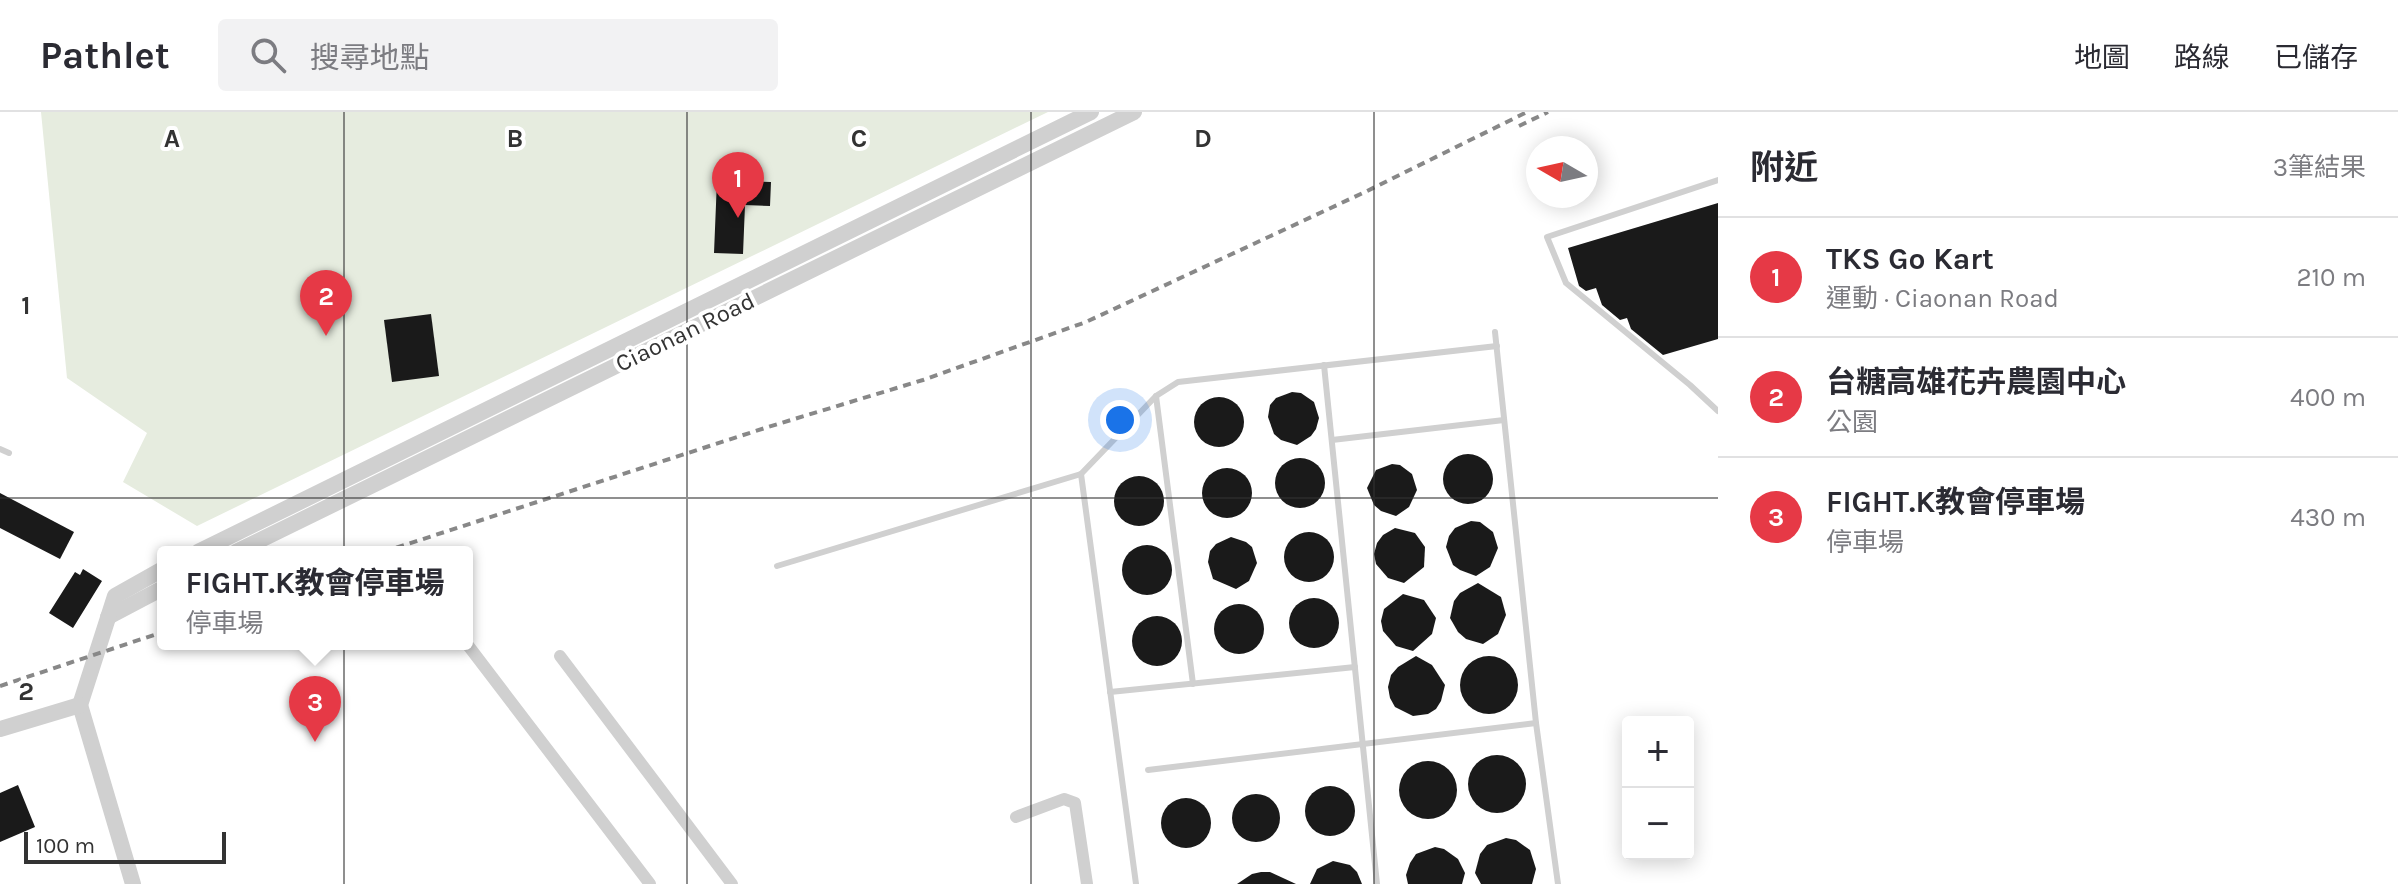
<!DOCTYPE html>
<html lang="zh-TW">
<head>
<meta charset="utf-8">
<style>
	:root { --surface:#fff; --page:#f2f2f3; --text:#2b2b33; --muted:#7c7c81; --line:#e1e1e2; --accent:#e63946 }
	body { margin:0; font-family:Karla,"Noto Sans TC",sans-serif; background:var(--page); color:var(--text) }
	.controls { position:absolute; right:24px; bottom:24px; display:grid; overflow:hidden; border-radius:8px; box-shadow:0 4px 20px #0003 }
	.controls button { width:72px; height:72px; display:grid; place-items:center; padding:0; border:0; border-bottom:2px solid var(--line); background:var(--surface); color:var(--text); font:40px sans-serif }
	.compass { position:absolute; left:1526px; top:24px; width:72px; height:72px; border-radius:50%; background:var(--surface); box-shadow:0 4px 20px #0003; rotate:279deg }
	.scale { position:absolute; left:24px; bottom:20px; width:202px; box-sizing:border-box; padding-left:8px; border:4px solid #333; border-top:0; font-size:22px; line-height:28px; white-space:nowrap; color:#333; -webkit-text-stroke:6px #fff; paint-order:stroke }
	.you { position:absolute; left:1120px; top:308px; width:28px; height:28px; margin:-20px; border:6px solid #fff; border-radius:50%; background:#1a73e8; box-shadow:0 0 0 12px #1a73e833 }
	.badge { display:grid; place-items:center; width:52px; height:52px; border-radius:50%; background:var(--accent); color:#fff; font-size:26px; font-weight:700 }
	.pin { position:absolute; translate:-50% -66px; filter:drop-shadow(0 2px 4px #0008) }
	.pin::after { content:''; position:absolute; top:42px; width:28px; height:24px; background:inherit; clip-path:polygon(0 0,100% 0,50% 100%) }
	.popup { position:absolute; left:157px; top:434px; width:316px; height:104px; box-sizing:border-box; display:grid; place-content:center; border-radius:8px; background:var(--surface); filter:drop-shadow(0 2px 6px #0005); font-size:26px; white-space:nowrap; color:var(--muted) }
	.popup b { font-size:30px; color:var(--text) }
	.popup::after { content:''; position:absolute; left:50%; top:100%; margin-left:-16px; border:16px solid transparent; border-top-color:var(--surface) }
	.list { margin:0; padding:0; list-style:none }
	h2 { display:flex; justify-content:space-between; align-items:center; height:104px; margin:0; padding:0 32px; font-size:34px }
	h2 small { font-size:26px; font-weight:400; color:var(--muted) }
	.list li { display:grid; grid-template-columns:52px 1fr auto; gap:24px; align-items:center; box-sizing:border-box; height:120px; padding:0 32px; border-top:2px solid var(--line) }
	.list b { display:block; font-size:30px; white-space:nowrap }
	.list p { margin:0; font-size:26px; white-space:nowrap; color:var(--muted) }
	.list em { font-size:26px; font-style:normal; color:var(--muted) }
	.icon { flex:none; width:44px; height:44px; fill:none; stroke:currentColor; stroke-width:2; stroke-linecap:round; stroke-linejoin:round }
	.map { position:relative; flex:none; width:1718px; height:772px; overflow:hidden }
	header { display:flex; align-items:center; gap:48px; box-sizing:border-box; height:112px; padding:0 40px; background:var(--surface); border-bottom:2px solid var(--line) }
	header strong { font-size:38px }
	nav { display:flex; gap:44px; margin-inline-start:auto; font-size:28px }
	.search { width:560px; height:72px; background:var(--page); display:flex; align-items:center; gap:20px; box-sizing:border-box; padding:0 28px; border-radius:8px; color:var(--muted); font-size:30px }
	main { display:flex }
	aside { flex:1; background:var(--surface) }
	.map>svg:first-child { display:block }
</style>
</head>
<body>
<header>
<strong>Pathlet</strong>
<div class="search"><svg class="icon" aria-label="search" viewBox="0 0 24 24"><circle cx="10" cy="10" r="6"/><path d="M15 15l6 6"/></svg>搜尋地點</div>
<nav><a>地圖</a><a>路線</a><a>已儲存</a></nav>
</header>
<main>
<div class="map">
<svg width="1718" height="772" viewBox="0 0 1718 772">
	<rect width="100%" height="100%" fill="#fff"/>
	<path fill="#e6ecdf" d="M41,0H1048L197,414L123,370L147,321L67,266Z"/>
	<g fill="#1a1a1a">
		<path d="M717,68L771,70L770,94L745,93L743,142L714,141Z"/>
		<path d="M1718,91V227L1663,243L1631,217L1627,206L1620,208L1602,193L1596,176L1586,179L1579,174L1568,136Z"/>
		<path d="M431,202L439,264L392,270L384,208Z"/>
		<path d="M1292,280L1301,281L1314,290L1319,306L1316,317L1311,324L1297,333L1281,328L1274,322L1268,305L1270,293L1276,286Z"/>
		<circle cx="1219" cy="310" r="25"/>
		<circle cx="1468" cy="367" r="25"/>
		<circle cx="1300" cy="371" r="25"/>
		<path d="M1392,352L1400,353L1412,362L1417,378L1409,395L1396,404L1381,399L1374,393L1367,376L1376,358Z"/>
		<circle cx="1227" cy="381" r="25"/>
		<circle cx="1139" cy="389" r="25"/>
		<path d="M0,381L74,420L60,447L0,416Z"/>
		<path d="M1471,409L1480,410L1493,420L1498,436L1490,455L1476,464L1460,458L1453,453L1446,435L1449,424L1455,416Z"/>
		<path d="M1395,416L1415,421L1425,435L1424,455L1404,471L1388,466L1376,452L1374,442L1377,431L1383,423Z"/>
		<circle cx="1309" cy="445" r="25"/>
		<path d="M1231,425L1246,430L1252,435L1257,451L1249,469L1236,477L1213,467L1208,450L1210,439L1216,432Z"/>
		<circle cx="1147" cy="458" r="25"/>
		<path d="M83,457L102,469L73,516L49,501L75,460L80,463Z"/>
		<path d="M1478,471L1501,485L1506,503L1498,522L1483,532L1466,527L1458,520L1450,506L1454,489L1460,481Z"/>
		<path d="M1403,482L1424,488L1436,506L1432,522L1413,539L1396,534L1383,519L1381,509L1384,497Z"/>
		<circle cx="1314" cy="511" r="25"/>
		<circle cx="1239" cy="517" r="25"/>
		<circle cx="1157" cy="529" r="25"/>
		<path d="M1416,544L1432,553L1445,573L1441,589L1436,597L1428,602L1413,604L1395,595L1390,586L1388,575L1391,563L1398,555Z"/>
		<circle cx="1489" cy="573" r="29"/>
		<circle cx="1497" cy="672" r="29"/>
		<circle cx="1428" cy="678" r="29"/>
		<path d="M18,673L35,715L0,730V681Z"/>
		<circle cx="1330" cy="699" r="25"/>
		<circle cx="1256" cy="706" r="24"/>
		<circle cx="1186" cy="711" r="25"/>
		<path d="M1506,726L1516,728L1530,738L1536,757L1532,772H1481L1475,761L1480,742L1487,733Z"/>
		<path d="M1435,735L1444,737L1458,747L1465,761L1462,772H1408L1406,763L1410,751L1416,742Z"/>
		<path d="M1333,749L1350,753L1357,760L1362,772H1310L1317,757Z"/>
		<path d="M1261,760H1270L1296,772H1237L1252,762Z"/>
	</g>
	<g fill="none" stroke-linecap="round" stroke-linejoin="round">
		<g stroke="#d0d0d0" stroke-width="6">
			<path d="M1718,68L1547,125L1566,171L1690,273L1718,299"/>
			<path d="M1495,220L1536,611L1558,772"/>
			<path d="M1324,253L1377,772"/>
			<path d="M1156,284L1193,572"/>
			<path d="M1332,328L1504,308"/>
			<path d="M0,337L9,341"/>
			<path d="M1081,362L1136,772"/>
			<path d="M777,454L1081,362L1156,284L1178,270L1497,234"/>
			<path d="M1110,580L1355,555"/>
			<path d="M1148,658L1536,611"/>
		</g>
		<g stroke="#d0d0d0" stroke-width="12">
			<path d="M467,532L650,772"/>
			<path d="M560,544L732,772"/>
			<path d="M1016,705L1064,687L1075,691L1087,772"/>
		</g>
		<g stroke="#d0d0d0" stroke-width="16">
			<path d="M198,440L1091,0"/>
			<path d="M236,440L1134,0"/>
			<path d="M108,505L163,476"/>
			<path d="M80,593L133,772"/>
			<path d="M80,593L115,484L163,457"/>
			<path d="M0,617L80,593"/>
		</g>
		<g stroke="#888" stroke-width="4" stroke-dasharray="8 6" stroke-linecap="butt">
			<path d="M1519,14L1548,0"/>
			<path d="M383,440L768,315L923,268L1086,210L1365,80L1527,0"/>
			<path d="M0,574L163,520"/>
		</g>
	</g>
	<path fill="none" stroke="#333" stroke-width="2" stroke-opacity="0.55" d="M344,0V772M687,0V772M1031,0V772M1374,0V772M0,386H1718"/>
	<g text-anchor="middle" dominant-baseline="central" stroke-width="8" stroke-linejoin="round" paint-order="stroke">
		<g font-size="24" fill="#333" stroke="#fff">
			<text transform="translate(685 220) rotate(-26)">Ciaonan Road</text>
		</g>
	</g>
	<g font-size="26" text-anchor="middle" font-weight="bold" fill="#333" stroke="#fff" stroke-width="8" stroke-linejoin="round" paint-order="stroke">
		<text x="172" y="35">A</text>
		<text x="515" y="35">B</text>
		<text x="859" y="35">C</text>
		<text x="1203" y="35">D</text>
		<text x="26" y="202">1</text>
		<text x="26" y="588">2</text>
	</g>
</svg>
<div class="controls">
<button>+</button>
<button>−</button>
</div>
<svg class="compass" viewBox="-18 -18 36 36"><path d="M0-13l5 13h-10z" fill="#e53935"/><path d="M0 13l5-13h-10z" fill="#7c7c81"/></svg>
<div class="scale">100 m</div>
<div class="you"></div>
<div class="pin badge" style="left:738px;top:106px">1</div>
<div class="pin badge" style="left:326px;top:224px">2</div>
<div class="pin badge" style="left:315px;top:630px">3</div>
<div class="popup"><b>FIGHT.K教會停車場</b>停車場</div>
</div>
<aside>
<h2>附近<small>3筆結果</small></h2>
<ul class="list">
<li><span class="badge">1</span><div><b>TKS Go Kart</b><p>運動 · Ciaonan Road</p></div><em>210 m</em></li>
<li><span class="badge">2</span><div><b>台糖高雄花卉農園中心</b><p>公園</p></div><em>400 m</em></li>
<li><span class="badge">3</span><div><b>FIGHT.K教會停車場</b><p>停車場</p></div><em>430 m</em></li>
</ul>
</aside>
</main>
</body>
</html>
